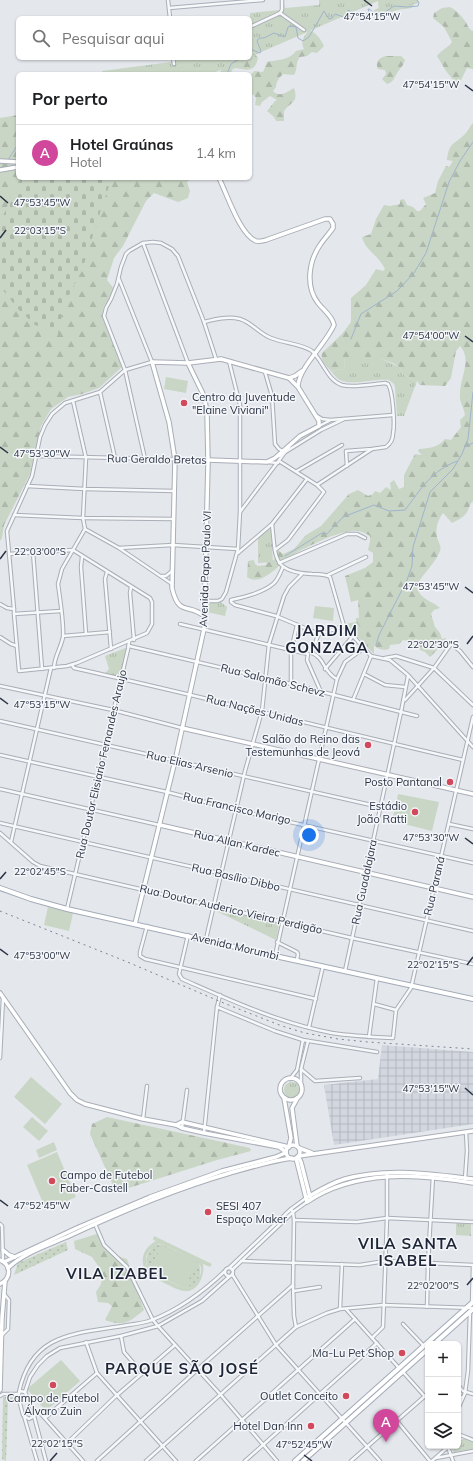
<!DOCTYPE html>
<html lang="pt">
<head>
<meta charset="utf-8">
<style>
	:root { --surface:#fff; --page:#f6f6f6; --text:#202124; --muted:#757577; --line:#e0e0e0; --accent:#1a73e8 }
	body { margin:0; font-family:Mulish,sans-serif; background:var(--page); color:var(--text) }
	.controls { position:absolute; right:12px; bottom:12px; display:grid; overflow:hidden; border-radius:6px; box-shadow:0 1px 3px #0004 }
	.controls button { width:36px; height:36px; display:grid; place-items:center; padding:0; border:0; border-bottom:1px solid var(--line); background:var(--surface); color:var(--text); font:20px sans-serif }
	.you { position:absolute; left:309px; top:835px; width:14px; height:14px; margin:-10px; border:3px solid #fff; border-radius:50%; background:#1a73e8; box-shadow:0 0 0 6px #1a73e833 }
	.badge { display:grid; place-items:center; width:26px; height:26px; border-radius:50%; background:var(--accent); color:#fff; font-size:13px; font-weight:700 }
	.pin { position:absolute; translate:-50% -33px; filter:drop-shadow(0 1px 2px #0008) }
	.pin::after { content:''; position:absolute; top:21px; width:14px; height:12px; background:inherit; clip-path:polygon(0 0,100% 0,50% 100%) }
	.list { margin:0; padding:0; list-style:none }
	h2 { display:flex; justify-content:space-between; align-items:center; height:52px; margin:0; padding:0 16px; font-size:17px }
	h2 small { font-size:13px; font-weight:400; color:var(--muted) }
	.list li { display:grid; grid-template-columns:26px 1fr auto; gap:12px; align-items:center; box-sizing:border-box; height:56px; padding:0 16px; border-top:1px solid var(--line) }
	.list b { display:block; font-size:15px; white-space:nowrap }
	.list p { margin:0; font-size:13px; white-space:nowrap; color:var(--muted) }
	.list em { font-size:13px; font-style:normal; color:var(--muted) }
	.icon { flex:none; width:22px; height:22px; fill:none; stroke:currentColor; stroke-width:2; stroke-linecap:round; stroke-linejoin:round }
	.map { position:relative; flex:none; width:473px; height:1461px; overflow:hidden }
	.search { position:absolute; background:var(--surface); box-shadow:0 1px 3px #0004; left:16px; top:16px; width:236px; height:44px; display:flex; align-items:center; gap:10px; box-sizing:border-box; padding:0 14px; border-radius:6px; color:var(--muted); font-size:15px }
	.panel { position:absolute; background:var(--surface); box-shadow:0 1px 3px #0004; left:16px; top:72px; width:236px; height:108px; border-radius:6px }
	.map>svg:first-child { display:block }
</style>
</head>
<body>
<div class="map">
<svg width="473" height="1461" viewBox="0 0 473 1461">
	<defs>
		<pattern id="industrial-grid" width="8" height="8" patternUnits="userSpaceOnUse"><rect width="8" height="8" fill="#d2d6de"/><path d="M0 4h8M4 0v8" fill="none" stroke="#b4b8c0"/></pattern>
		<pattern id="grass-dots" width="8" height="8" patternUnits="userSpaceOnUse"><rect width="8" height="8" fill="#c9d6c5"/><path d="M2 2h.1M6 6h.1" fill="none" stroke="#adb8ab" stroke-width="1.8" stroke-linecap="round"/></pattern>
		<pattern id="forest-firs" width="22" height="20" patternUnits="userSpaceOnUse"><rect width="22" height="20" fill="#c9d6c5"/><path d="M5 1l3.5 6h-7zM16 11l3.5 6h-7z" fill="#adb8ab"/></pattern>
		<pattern id="cemetery-stones" width="16" height="16" patternUnits="userSpaceOnUse"><rect width="16" height="16" fill="#c9d6c5"/><path d="M2 7V4a2 2 0 0 1 4 0v3zM10 15v-3a2 2 0 0 1 4 0v3z" fill="#adb8ab"/></pattern>
		<pattern id="park-tufts" width="24" height="20" patternUnits="userSpaceOnUse"><rect width="24" height="20" fill="#c9d6c5"/><path d="M3 7l-1-3M5 7V3M7 7l1-3M15 17l-1-3M17 17v-4M19 17l1-3" fill="none" stroke="#adb8ab"/></pattern>
	</defs>
	<rect width="100%" height="100%" fill="#e4e7ec"/>
	<path fill="url(#industrial-grid)" d="M382,1045L473,1052V1124L334,1145L324,1085L378,1079Z"/>
	<g fill="url(#grass-dots)">
		<path d="M66,1242L68,1250L14,1275L18,1263Z"/>
		<path d="M162,1244L198,1262C204,1274 198,1285 185,1288L150,1272L148,1270L146,1261L148,1253L153,1246Z"/>
		<path d="M3,1397H16V1400L8,1401L6,1461L2,1459Z"/>
	</g>
	<g fill="url(#forest-firs)">
		<path d="M416,0L412,8C405,9 398,9 392,12C388,15 387,18 382,20L378,17L374,10L381,7L378,1Z"/>
		<path d="M450,7C456,10 461,15 465,21C468,25 468,29 473,31V69L467,68L458,86L446,71L437,56C441,50 448,48 452,42L444,27L433,18L434,13L442,8Z"/>
		<path d="M309,30C317,33 321,40 324,46L317,53L312,52L307,56L300,57C295,63 298,69 294,75L283,74C279,78 276,82 276,87L273,91C280,98 287,92 294,88C299,103 291,101 284,111V121H276L274,117L267,111L275,101L277,100L270,96L262,102L260,106L255,105L256,98L254,95L250,94V76L254,71L263,72L267,62C276,60 290,60 296,51L304,49C300,42 304,36 309,30Z"/>
		<path d="M250,48L258,58C255,73 247,70 235,68L232,70L231,74H220L222,66L235,58H250Z"/>
		<path d="M386,56H401L405,60C403,67 399,69 396,75C393,80 393,82 387,84L382,79L386,74L385,70L378,69C375,62 378,58 386,56Z"/>
		<path d="M18,115V178H192L187,182L190,191L188,198L178,202L154,193L146,201L123,246L114,258L107,280L114,289L110,299L104,306L102,314L105,324L122,367L99,388L82,394L68,397L51,409L41,426L30,474L4,525L2,538L0,541V118Z"/>
		<path d="M473,123V501C470,504 470,506 468,510C466,516 458,520 452,523L443,513C438,520 435,528 437,537C438,542 442,546 440,551C435,564 423,573 417,585C418,599 431,600 440,608L434,610L431,614L435,627L440,633L442,639L446,638V641L430,657L425,652L408,645V641L403,640L399,644L390,645L389,649C373,654 364,632 356,622V618H359L358,600L351,602L345,576L365,568L373,562V553L368,550L370,541V536C365,533 359,530 352,531C331,533 299,551 280,562V565C271,573 259,585 247,577L248,561L254,560L255,564L258,566L266,565L268,561L274,560L278,550L283,554L294,549L306,535L321,526L349,494L358,490L368,496L373,494L375,491L380,493L386,487L391,490L390,483L394,480L399,489L404,487V475L415,454L422,455L418,451L419,449C429,448 438,448 445,439L451,440L461,427L460,420L465,415C464,408 460,403 460,397C459,378 473,360 460,346L456,351L451,378L445,386L420,385L417,381L404,375L399,367L393,363L382,359L344,358L345,369L331,371C326,366 320,360 322,353L342,334L351,322V298L366,285L376,269L383,271L385,269C379,256 365,250 362,237L371,234L376,219L384,205L390,206L400,204V200L404,199L407,205L413,207L417,211H420L426,204L423,198L435,193L438,181L446,166L449,167L453,161L447,160C449,142 454,145 465,134C468,131 470,126 473,123Z"/>
		<path d="M107,1117L250,1148L251,1151L217,1160L116,1192L90,1134L92,1124Z"/>
		<path d="M100,1233C105,1246 113,1256 127,1259L144,1310C129,1322 125,1327 105,1320L112,1306L108,1303L98,1302L96,1292L101,1284L103,1273L92,1257L75,1249L74,1241Z"/>
	</g>
	<path fill="url(#cemetery-stones)" d="M22,178H112L103,203L83,267L63,307L59,334L35,325L17,308L0,286V223L18,182Z"/>
	<g fill="url(#park-tufts)">
		<path d="M280,0H283L285,8L319,5V0H418L419,3L401,7L394,6L384,12L379,14L378,1L250,57V13L280,10Z"/>
		<path d="M171,58H248L211,74H102V71L171,62Z"/>
		<path d="M344,357H374L382,359L399,367L404,375L417,381L404,416H397L395,387L394,384L389,380C376,378 351,386 340,380C336,378 334,374 331,371L345,369Z"/>
		<path d="M271,529L273,562L258,563V538L267,530Z"/>
		<path d="M208,602H221L227,607L225,616L207,612Z"/>
		<path d="M356,622L374,646V654L345,624Z"/>
		<path d="M128,647L121,677L105,673L109,669L105,656Z"/>
		<path d="M216,908L278,923L279,925L276,940L214,910Z"/>
		<circle cx="292" cy="1090" r="8"/>
		<path d="M456,1223L471,1224V1236L456,1235Z"/>
		<path d="M465,1438L473,1442V1449L454,1452L452,1449L454,1446H458V1442Z"/>
	</g>
	<g fill="#c9d6c5" fill-rule="evenodd">
		<path d="M166,377L188,381L186,393L164,389Z"/>
		<path d="M315,606L334,608L333,621L313,618Z"/>
		<path d="M398,794L439,802L432,831L392,821Z"/>
		<path d="M48,907L73,913L69,931L44,925Z"/>
		<path d="M31,1077L62,1104L45,1124L14,1097Z"/>
		<path d="M32,1117L48,1131L39,1141L23,1127Z"/>
		<path d="M54,1142L57,1150L39,1158L36,1150Z"/>
		<path d="M57,1152L76,1197L46,1210L27,1165Z"/>
		<path d="M154,1236L212,1264L210,1267L203,1264C205,1275 198,1293 184,1291C176,1290 157,1279 149,1275C138,1264 142,1248 156,1241L153,1240ZM159,1244H162L185,1255L162,1245L150,1270L184,1288L150,1272C142,1261 146,1249 159,1244ZM197,1262C208,1270 196,1286 185,1288Z"/>
		<path d="M61,1360L80,1381L46,1411L27,1389Z"/>
	</g>
	<g fill="none" stroke-linecap="round" stroke-linejoin="round">
		<g stroke="#9fb4cc" stroke-width="1">
			<path d="M250,49L260,53L261,51L257,41L259,38H264L274,33L285,37L288,27L291,26L296,27L298,38L303,41L309,37L324,11L329,19L332,18L335,14L349,19L351,18L348,13V10L351,12L367,14L369,12L368,9H369L376,14H382L394,6L407,7L418,6L419,3L417,0"/>
			<path d="M227,74L231,64L241,58"/>
			<path d="M8,160L18,144"/>
			<path d="M351,339L361,314L397,291L414,273L426,253L449,182L460,161L473,142"/>
			<path d="M466,446L473,443"/>
			<path d="M285,556L322,533L327,534L343,517L374,505L389,511L405,510C422,488 430,472 457,461"/>
			<path d="M376,645L379,635L407,580L412,566L413,547L430,492L453,469L462,454L468,439L473,392"/>
		</g>
		<g stroke="#a9aeb7" stroke-width="4.5">
			<g id="street">
				<path d="M168,0L170,18"/>
				<path d="M169,8L263,0"/>
				<path d="M280,13L304,30"/>
				<path d="M280,13L282,10V0"/>
				<path d="M250,27L280,13"/>
				<path d="M173,58L174,64"/>
				<path d="M143,243L188,363"/>
				<path d="M204,322C216,319 228,316 240,319C251,322 260,334 271,338C283,343 302,344 312,351C323,361 327,380 342,385C353,388 373,384 385,383L388,384C393,391 395,424 393,434C393,439 390,444 386,447L372,449L346,451L347,466"/>
				<path d="M265,372L272,396L275,444L279,449L283,451"/>
				<path d="M100,392L115,458"/>
				<path d="M317,416L322,419L330,420L393,415"/>
				<path d="M319,426L329,421"/>
				<path d="M36,456L208,460"/>
				<path d="M279,456L321,430L344,419"/>
				<path d="M145,459L125,370L104,316L106,308L111,299L117,284L121,267L126,254L129,251L143,243L153,242L161,243L172,249L178,256L204,322L216,359"/>
				<path d="M267,462L278,463"/>
				<path d="M297,471L342,445"/>
				<path d="M317,485L372,449"/>
				<path d="M27,486L85,489L174,491"/>
				<path d="M240,512L289,447"/>
				<path d="M14,515L83,518L173,519"/>
				<path d="M272,524C276,557 271,572 312,574C318,574 325,574 330,577L344,626L371,656L390,660L408,675L473,747"/>
				<path d="M85,529L119,548L172,584"/>
				<path d="M119,548L173,545L238,549"/>
				<path d="M275,550L288,540L324,492L317,485L279,461"/>
				<path d="M33,552L42,669"/>
				<path d="M238,553L272,524L307,479"/>
				<path d="M9,554L73,550L150,598L152,602V624L147,633L77,663L67,666L19,671L14,614V609L7,531L32,476L40,437L45,425L52,414L65,403L100,392L125,370L152,362L119,279"/>
				<path d="M82,557L81,567L86,634"/>
				<path d="M279,563L347,534H357L365,538"/>
				<path d="M283,567C280,573 278,580 273,584C262,593 244,597 231,600V602L235,605L276,616L319,634L344,626"/>
				<path d="M107,572L105,579L111,649"/>
				<path d="M328,575L366,557"/>
				<path d="M161,576H166L172,571"/>
				<path d="M131,587L130,593L134,640"/>
				<path d="M205,601H218L222,599L226,592L238,549L240,512V405L229,361"/>
				<path d="M0,604L7,608L14,609"/>
				<path d="M14,614L61,611"/>
				<path d="M180,624L308,654"/>
				<path d="M63,636L110,632"/>
				<path d="M0,637L11,644L17,646"/>
				<path d="M129,646L291,684L417,716"/>
				<path d="M312,653C325,658 323,672 337,679"/>
				<path d="M312,653L317,638L319,634"/>
				<path d="M308,654L307,660L321,692"/>
				<path d="M385,658L396,656L434,668L473,705"/>
				<path d="M72,665L74,668C204,697 333,730 463,760"/>
				<path d="M54,668C54,657 61,648 63,637C64,623 60,599 58,584L62,569L85,529L83,518L86,458L73,401"/>
				<path d="M325,669L353,636"/>
				<path d="M364,674L385,685L405,687"/>
				<path d="M291,684V651L297,625"/>
				<path d="M0,686L113,710L182,728"/>
				<path d="M353,700L371,656"/>
				<path d="M405,700L434,668L451,644L460,651L473,667"/>
				<path d="M0,721L380,807"/>
				<path d="M0,755L167,792L236,810L473,863"/>
				<path d="M0,789L159,825"/>
				<path d="M0,823L473,931"/>
				<path d="M449,824L473,829"/>
				<path d="M0,833L33,862L40,866L352,938L473,964"/>
				<path d="M11,842L51,668"/>
				<path d="M67,909L128,649L129,642"/>
				<path d="M147,926L140,952V956L145,959L316,999"/>
				<path d="M188,935L179,974L182,979C230,1000 279,1023 332,1033C351,1036 372,1037 393,1038L396,1010L411,988L473,717"/>
				<path d="M206,939L245,771L262,711L269,644L284,596L289,587L302,574"/>
				<path d="M277,942L297,952L298,954L297,960"/>
				<path d="M275,956L337,679L345,662L364,648"/>
				<path d="M345,971L401,712L408,676"/>
				<path d="M374,1004L396,1010"/>
				<path d="M217,1007L220,995"/>
				<path d="M309,1027L323,966"/>
				<path d="M369,1037L377,978"/>
				<path d="M0,1058L3,998"/>
				<path d="M301,1069L315,1081L360,1078"/>
				<path d="M290,1079L297,1070L303,1040"/>
				<path d="M301,1084V1069L308,1041"/>
				<path d="M143,1119L147,1086"/>
				<path d="M182,1128L187,1090"/>
				<path d="M204,1133L217,1007L275,1031L303,1040L377,1052"/>
				<path d="M465,1179L467,1151L466,1132"/>
				<path d="M291,1209L293,1212L294,1220L293,1285L294,1316L296,1327"/>
				<path d="M294,1220L357,1222L387,1218L473,1222"/>
				<path d="M0,1224L2,1226L3,1261"/>
				<path d="M95,1224L104,1245L127,1267L153,1320L158,1326L220,1394L277,1461"/>
				<path d="M241,1261L360,1265L385,1261L473,1265"/>
				<path d="M229,1268L291,1209L306,1198"/>
				<circle cx="229" cy="1272" r="4"/>
				<path d="M232,1270L293,1212L307,1202"/>
				<path d="M232,1274L276,1345L380,1461"/>
				<path d="M294,1291L320,1287"/>
				<path d="M472,1303L473,1266"/>
				<path d="M427,1307L428,1263L433,1176"/>
				<path d="M340,1309L342,1264"/>
				<path d="M346,1309L399,1368"/>
				<path d="M403,1324L424,1346"/>
				<path d="M2,1335L8,1329L9,1300L4,1294"/>
				<path d="M121,1336L124,1352L142,1373"/>
				<path d="M372,1338L383,1327L387,1218V1173"/>
				<path d="M86,1342L97,1373L176,1461"/>
				<path d="M403,1372L428,1400"/>
				<path d="M458,1385L463,1391L473,1394"/>
				<path d="M20,1391L25,1392L29,1402L36,1413L34,1416L29,1419L23,1415L18,1396Z"/>
				<path d="M19,1392C32,1331 77,1334 128,1325C136,1324 144,1323 152,1320C180,1309 204,1291 225,1271"/>
				<path d="M25,1392L30,1377L38,1365L47,1356L60,1348L121,1336L158,1326L202,1301L230,1276"/>
				<path d="M0,1396L3,1394H18"/>
				<path d="M458,1401L462,1397"/>
				<path d="M458,1409L465,1393L468,1371L470,1312"/>
				<path d="M36,1413L41,1414L83,1461"/>
				<path d="M24,1416L37,1461"/>
				<path d="M34,1416L46,1461"/>
				<path d="M45,1418L97,1373"/>
				<path d="M397,1421L430,1461"/>
				<path d="M458,1434L473,1440"/>
				<path d="M67,1443L116,1396L175,1345"/>
				<path d="M448,1447L453,1461"/>
				<path d="M436,1458L473,1451"/>
				<path d="M97,1461L197,1370L293,1285"/>
				<path d="M146,1461L296,1327L327,1313L340,1309L383,1305L473,1308"/>
				<path d="M196,1461L355,1319"/>
				<path d="M245,1461L377,1343"/>
				<path d="M351,1461L425,1396"/>
				<path d="M432,1461L449,1446"/>
			</g>
		</g>
		<g stroke="#a9aeb7" stroke-width="5.5">
			<g id="secondary">
				<path d="M0,161L18,162"/>
				<path d="M0,170L18,167"/>
				<path d="M219,178C227,194 240,235 256,241C259,242 262,241 266,240L325,219H330L333,224V228C329,234 324,239 320,245C309,261 305,286 318,303C323,310 332,315 334,325C326,344 299,367 298,386"/>
				<path d="M289,378L295,376L302,371"/>
				<path d="M205,617C189,602 179,618 172,588L175,460L169,422L152,362L188,363L221,359L289,378L298,387L319,421V426L300,436L275,458L267,462L208,460"/>
				<path d="M182,728L473,794"/>
				<path d="M160,825L473,897"/>
				<path d="M135,924L175,761L204,629L208,463L207,412L204,396L188,363"/>
				<path d="M0,993L70,1093L77,1100L85,1104L143,1119L176,1125L182,1128L204,1133L279,1147L286,1152"/>
				<circle cx="291" cy="1089" r="11"/>
				<path d="M284,1098L291,1138L289,1146"/>
				<path d="M297,1099L292,1108L297,1146"/>
				<path d="M176,1125L182,1122L289,1147"/>
				<circle cx="293" cy="1152" r="7"/>
				<path d="M299,1148L312,1153"/>
				<path d="M298,1156L301,1162L310,1197"/>
				<path d="M299,1156L473,1131"/>
				<path d="M296,1158L307,1202C356,1169 418,1174 473,1183"/>
				<path d="M306,1198C318,1191 331,1183 345,1179C387,1167 431,1174 473,1179"/>
				<path d="M3,1250L9,1255L15,1257"/>
				<path d="M0,1260C12,1265 11,1279 0,1284"/>
				<path d="M4,1262L79,1227L150,1197L222,1171L276,1157L285,1153"/>
				<path d="M8,1268C25,1252 49,1245 69,1236C122,1211 175,1189 230,1173C251,1167 271,1161 292,1158"/>
				<path d="M0,1390L2,1318L5,1281"/>
			</g>
		</g>
		<g stroke="#a3abb8" stroke-width="6">
			<g id="primary">
				<path d="M0,888L31,899L67,909L275,956L473,999"/>
				<path d="M434,1344L473,1309"/>
				<path d="M295,1461L473,1302"/>
				<path d="M303,1461L428,1349"/>
			</g>
		</g>
		<use href="#street" stroke="#f7f8fa" stroke-width="2.5"/>
		<use href="#secondary" stroke="#fff" stroke-width="3.5"/>
		<use href="#primary" stroke="#fff" stroke-width="4"/>
		<path stroke="#7d8696" stroke-width="1" stroke-dasharray="2 4" stroke-linecap="butt" d="M0,911L125,961L226,1004L282,1026L305,1033L338,1039L368,1042L473,1049"/>
	</g>
	<path fill="none" stroke="#2b3445" stroke-width="1.5" d="M364,0L372,6M465,85L473,91M0,196L8,203M0,238L6,230M465,336L473,342M0,447L8,453M0,559L6,551M465,587L473,593M467,644L473,636M0,698L8,704M465,838L473,844M0,879L6,872M0,949L8,955M467,965L473,957M465,1088L473,1095M0,1200L8,1206M467,1285L473,1278M304,1455L312,1461M50,1461L57,1453"/>
	<g fill="#d1495b" stroke="#f4f6f9" stroke-width="1.5">
		<circle cx="184" cy="403" r="4"/>
		<circle cx="368" cy="745" r="4"/>
		<circle cx="450" cy="782" r="4"/>
		<circle cx="415" cy="812" r="4"/>
		<circle cx="52" cy="1181" r="4"/>
		<circle cx="208" cy="1212" r="4"/>
		<circle cx="402" cy="1353" r="4"/>
		<circle cx="53" cy="1385" r="4"/>
		<circle cx="346" cy="1396" r="4"/>
		<circle cx="311" cy="1426" r="4"/>
	</g>
	<g text-anchor="middle" dominant-baseline="central" stroke-width="3" stroke-linejoin="round" paint-order="stroke">
		<g font-size="11" fill="#2b3445" stroke="#f4f6f9" text-anchor="end">
			<text x="192" y="397" text-anchor="start">Centro da Juventude<tspan x="192" dy="13">"Elaine Viviani"</tspan></text>
			<text x="360" y="739">Salão do Reino das<tspan x="360" dy="13">Testemunhas de Jeová</tspan></text>
			<text x="442" y="782">Posto Pantanal</text>
			<text x="407" y="806">Estádio<tspan x="407" dy="13">João Ratti</tspan></text>
			<text x="60" y="1175" text-anchor="start">Campo de Futebol<tspan x="60" dy="13">Faber-Castell</tspan></text>
			<text x="216" y="1206" text-anchor="start">SESI 407<tspan x="216" dy="13">Espaço Maker</tspan></text>
			<text x="394" y="1353">Ma-Lu Pet Shop</text>
			<text x="338" y="1396">Outlet Conceito</text>
			<text x="53" y="1398" text-anchor="middle">Campo de Futebol<tspan x="53" dy="13">Álvaro Zuin</tspan></text>
			<text x="303" y="1426">Hotel Dan Inn</text>
		</g>
		<g font-size="11" fill="#2b3445" stroke="#f4f6f9">
			<text transform="translate(157 459) rotate(1)">Rua Geraldo Bretas</text>
			<text transform="translate(205 569) rotate(-88)">Avenida Papa Paulo VI</text>
			<text transform="translate(273 680) rotate(14)">Rua Salomão Schevz</text>
			<text transform="translate(255 710) rotate(14)">Rua Nações Unidas</text>
			<text transform="translate(101 764) rotate(-77)">Rua Doutor Elisiario Fernandes Araujo</text>
			<text transform="translate(190 764) rotate(13)">Rua Elias Arsenio</text>
			<text transform="translate(237 808) rotate(13)">Rua Francisco Marigo</text>
			<text transform="translate(237 843) rotate(13)">Rua Allan Kardec</text>
			<text transform="translate(236 877) rotate(13)">Rua Basílio Dibbo</text>
			<text transform="translate(364 882) rotate(-78)">Rua Guadalajara</text>
			<text transform="translate(434 886) rotate(-77)">Rua Paraná</text>
			<text transform="translate(231 909) rotate(13)">Rua Doutor Auderico Vieira Perdigão</text>
			<text transform="translate(235 946) rotate(13)">Avenida Morumbi</text>
		</g>
		<g font-size="15" font-weight="bold" letter-spacing="1" fill="#1d2536" stroke="#f4f6f9">
			<text x="327" y="630">JARDIM<tspan x="327" dy="17">GONZAGA</tspan></text>
			<text x="408" y="1243">VILA SANTA<tspan x="408" dy="17">ISABEL</tspan></text>
			<text x="117" y="1273">VILA IZABEL</text>
			<text x="182" y="1368">PARQUE SÃO JOSÉ</text>
		</g>
	</g>
	<g font-size="10" text-anchor="middle" fill="#2b3445" stroke="#f4f6f9" stroke-width="3" stroke-linejoin="round" paint-order="stroke">
		<text x="372" y="20">47°54'15"W</text>
		<text x="431" y="88">47°54'15"W</text>
		<text x="42" y="206">47°53'45"W</text>
		<text x="40" y="234">22°03'15"S</text>
		<text x="431" y="339">47°54'00"W</text>
		<text x="42" y="457">47°53'30"W</text>
		<text x="40" y="555">22°03'00"S</text>
		<text x="431" y="590">47°53'45"W</text>
		<text x="433" y="648">22°02'30"S</text>
		<text x="42" y="708">47°53'15"W</text>
		<text x="431" y="841">47°53'30"W</text>
		<text x="40" y="875">22°02'45"S</text>
		<text x="42" y="959">47°53'00"W</text>
		<text x="433" y="968">22°02'15"S</text>
		<text x="431" y="1092">47°53'15"W</text>
		<text x="42" y="1209">47°52'45"W</text>
		<text x="433" y="1289">22°02'00"S</text>
		<text x="57" y="1447">22°02'15"S</text>
		<text x="304" y="1448">47°52'45"W</text>
	</g>
</svg>
<div class="controls">
<button>+</button>
<button>−</button>
<button><svg class="icon" aria-label="layers" viewBox="0 0 24 24"><path d="M12 4l9 5-9 5-9-5zM3 14l9 5 9-5"/></svg></button>
</div>
<div class="you"></div>
<div class="pin badge" style="left:386px;top:1442px;background:#d1479c">A</div>
<div class="search"><svg class="icon" aria-label="search" viewBox="0 0 24 24"><circle cx="10" cy="10" r="6"/><path d="M15 15l6 6"/></svg>Pesquisar aqui</div>
<section class="panel">
<h2>Por perto<small></small></h2>
<ul class="list">
<li><span class="badge" style="background:#d1479c">A</span><div><b>Hotel Graúnas</b><p>Hotel</p></div><em>1.4 km</em></li>
</ul>
</section>
</div>
</body>
</html>
